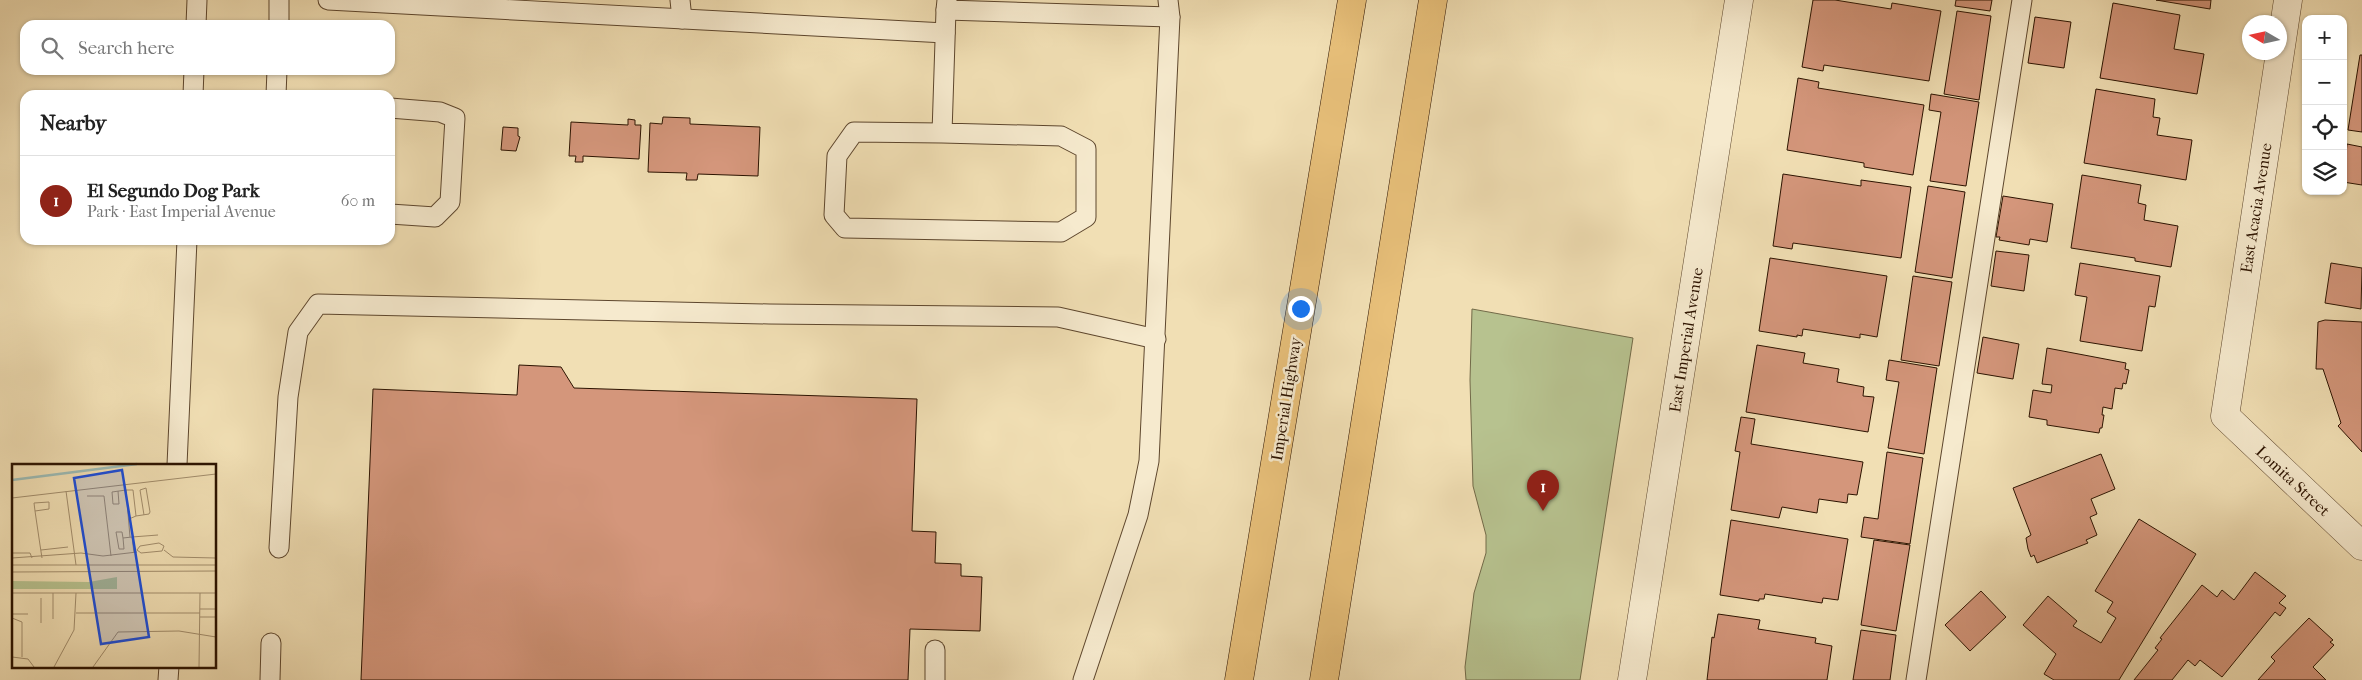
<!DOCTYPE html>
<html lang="en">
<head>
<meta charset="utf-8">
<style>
	:root { --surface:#fff; --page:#f6f6f6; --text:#222; --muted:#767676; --line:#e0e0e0; --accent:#8f2418 }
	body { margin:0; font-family:"IM FELL French Canon",serif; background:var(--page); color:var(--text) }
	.controls { position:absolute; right:15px; top:15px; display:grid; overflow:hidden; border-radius:10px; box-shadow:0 1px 4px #0004 }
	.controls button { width:45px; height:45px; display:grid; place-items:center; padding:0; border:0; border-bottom:1px solid var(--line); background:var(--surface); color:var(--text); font:25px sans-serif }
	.compass { position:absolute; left:2242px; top:15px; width:45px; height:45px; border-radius:50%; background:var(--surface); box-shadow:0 1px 4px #0004; rotate:279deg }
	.you { position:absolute; left:1300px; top:308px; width:18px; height:18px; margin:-12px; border:4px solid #fff; border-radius:50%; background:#1a73e8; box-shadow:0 0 0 8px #1a73e833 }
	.badge { display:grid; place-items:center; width:32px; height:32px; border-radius:50%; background:var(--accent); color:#fff; font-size:16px; font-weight:700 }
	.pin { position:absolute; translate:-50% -41px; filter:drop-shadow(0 1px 2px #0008) }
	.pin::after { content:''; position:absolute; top:26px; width:18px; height:15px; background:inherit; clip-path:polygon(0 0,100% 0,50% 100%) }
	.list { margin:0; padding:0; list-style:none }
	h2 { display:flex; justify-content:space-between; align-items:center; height:65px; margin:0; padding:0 20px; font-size:21px }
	h2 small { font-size:16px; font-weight:400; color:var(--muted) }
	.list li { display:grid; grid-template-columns:32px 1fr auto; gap:15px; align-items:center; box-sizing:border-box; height:90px; padding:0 20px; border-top:1px solid var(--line) }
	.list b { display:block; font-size:19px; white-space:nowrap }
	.list p { margin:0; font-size:16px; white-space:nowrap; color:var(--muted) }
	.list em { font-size:16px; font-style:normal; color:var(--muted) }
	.icon { flex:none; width:28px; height:28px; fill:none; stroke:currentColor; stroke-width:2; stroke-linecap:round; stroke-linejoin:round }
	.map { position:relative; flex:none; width:2362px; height:680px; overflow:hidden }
	.search { position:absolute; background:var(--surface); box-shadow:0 1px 4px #0004; left:20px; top:20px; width:375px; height:55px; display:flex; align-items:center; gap:12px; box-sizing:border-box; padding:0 18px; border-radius:15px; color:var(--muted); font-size:19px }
	.panel { position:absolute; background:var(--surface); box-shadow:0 1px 4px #0004; left:20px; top:90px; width:375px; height:155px; border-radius:15px }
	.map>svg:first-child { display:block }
</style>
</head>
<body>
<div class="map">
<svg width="2362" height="680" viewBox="0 0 2362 680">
	<rect width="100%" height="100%" fill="#f1dfb4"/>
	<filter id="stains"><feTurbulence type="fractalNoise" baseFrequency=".004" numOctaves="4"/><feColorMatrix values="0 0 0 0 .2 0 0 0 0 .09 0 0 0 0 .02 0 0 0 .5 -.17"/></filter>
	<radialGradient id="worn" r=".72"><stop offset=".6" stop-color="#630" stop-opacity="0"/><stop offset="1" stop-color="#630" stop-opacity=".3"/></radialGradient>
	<path fill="#b7c28f" stroke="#726a48" d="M1472,309L1633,338L1580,680H1466L1465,667L1474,593L1486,553V535L1473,486L1470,380Z"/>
	<g fill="#d4967b" stroke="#2c1300">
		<path d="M1813,0H1835L1891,9L1892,3L1941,11L1929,81L1824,65L1823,71L1802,67Z"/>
		<path d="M1956,0H1992L1990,11L1955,6Z"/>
		<path d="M2156,0H2211L2210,9Z"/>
		<path d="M2113,3L2180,15L2174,49L2204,54L2197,94L2100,78Z"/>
		<path d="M1957,11L1991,16L1979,100L1944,94Z"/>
		<path d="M2035,17L2071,22L2064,68L2028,63Z"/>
		<path d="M2360,55H2362V132L2348,130Z"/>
		<path d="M1798,78L1819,82L1818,88L1924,105L1913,175L1864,167V163L1787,150Z"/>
		<path d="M2096,89L2155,99L2153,117L2160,118L2157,135L2192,140L2186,180L2084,163Z"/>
		<path d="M1931,94L1979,102L1966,186L1930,181L1941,112L1929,110Z"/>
		<path d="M663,117L690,118V124L760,127L758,176L698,174L697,180H686L687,173L648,172L650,123L662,124Z"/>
		<path d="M628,119L635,120V125H641L639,159L583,156V162H575L576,156H569L571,122L628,125Z"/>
		<path d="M503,127L518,128V136L520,137L516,151L501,150Z"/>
		<path d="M2347,144L2362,147V185L2343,182Z"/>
		<path d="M1783,174L1861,186V180L1911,187L1901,258L1793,243L1792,249L1773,246Z"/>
		<path d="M2082,175L2141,185L2138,203L2146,205L2144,220L2178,226L2171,267L2135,261V258L2071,248Z"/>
		<path d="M1928,186L1965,192L1952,278L1915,272Z"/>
		<path d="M2003,196L2053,204L2047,242L2030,239L2029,245L1999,240L2000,237H1996Z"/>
		<path d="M1996,251L2029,255L2024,291L1991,286Z"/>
		<path d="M1770,258L1887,276L1877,337L1860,334V338L1803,329L1802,336L1797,335V337L1759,331Z"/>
		<path d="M2080,263L2160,276L2155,307L2149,306L2142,351L2080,341L2087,297L2075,295Z"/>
		<path d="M2331,263L2362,268L2361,309L2325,303Z"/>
		<path d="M1913,276L1952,282L1939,366L1901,360Z"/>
		<path d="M2325,320L2362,322V452L2338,426L2341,423L2323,369H2316L2318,322Z"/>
		<path d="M1983,337L2019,344L2013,379L1977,373Z"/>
		<path d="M1757,345L1805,353L1803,363L1839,369L1837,382L1864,387L1863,396L1874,397L1868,432L1746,412Z"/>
		<path d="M2047,348L2126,363L2125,369L2129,370L2126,384L2123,383L2122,389L2115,388L2112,409L2103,407L2102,415H2104L2102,428H2100L2099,433L2047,425V420L2029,417L2033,390L2051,393L2052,385L2042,384Z"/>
		<path d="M1889,360L1937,368L1924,454L1888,448L1899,382L1886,380Z"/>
		<path d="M519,365L561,367L574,388L917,399L912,531L936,532L935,563L961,564V576L982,577L980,631L910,629L908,680H361L373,389L517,395Z"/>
		<path d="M1741,417L1755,419L1751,444L1863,462L1857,495L1848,494L1847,503L1819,499L1817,513L1782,507L1779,518L1731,510L1740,452L1735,451Z"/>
		<path d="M1887,452L1923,458L1910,544L1861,537L1864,517L1878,519Z"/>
		<path d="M2101,454L2115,489L2091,499L2097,514L2090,517L2097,535L2086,540L2088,543L2037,563L2034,555L2031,557L2028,549L2026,538L2031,535L2013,488Z"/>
		<path d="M2139,519L2196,554L2119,680H2054L2044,674L2056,654L2023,625L2048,596L2077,621L2073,626L2101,643L2116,618L2107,612L2113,602L2095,591Z"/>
		<path d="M1731,520L1848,539L1838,600L1823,598L1822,603L1765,594L1764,599H1759V601L1720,595Z"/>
		<path d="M1874,540L1910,545L1896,631L1861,625Z"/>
		<path d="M2255,572L2286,596L2279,603L2286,608L2280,616L2275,612L2222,677L2200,660L2195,666L2188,660L2172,680H2134L2158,650L2155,648L2162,639L2160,638L2202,585L2217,597L2222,590L2234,600Z"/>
		<path d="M1981,591L2006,617L1970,651L1945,625Z"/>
		<path d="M1718,614L1760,620L1758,629L1816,638L1815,643L1832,646L1827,680H1707L1712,637L1714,638Z"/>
		<path d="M2309,618L2333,640L2330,642L2334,645L2313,667L2326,680H2258L2275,661L2271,657Z"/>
		<path d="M1861,630L1896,635L1890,680H1853Z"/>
	</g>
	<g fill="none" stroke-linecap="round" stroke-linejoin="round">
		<g stroke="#5d462d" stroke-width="21">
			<g id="service">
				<path d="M328,0L945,33"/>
				<path d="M680,0L682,19"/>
				<path d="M947,0L946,10L1170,17"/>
				<path d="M196,25L197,0"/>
				<path d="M279,25V0"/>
				<path d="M193,95L194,70"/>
				<path d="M276,95L277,70"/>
				<path d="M390,108L440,112L455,118L450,202L435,217L390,214"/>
				<path d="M942,133L854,132L837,156L834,215L845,228L1061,232L1086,217V149L1061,136L942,133L946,10"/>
				<path d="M177,465L187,240"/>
				<path d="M279,548L288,397L298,332L318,304L769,314L1058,317L1156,339"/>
				<path d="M935,650V680"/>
				<path d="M168,680L169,666"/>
				<path d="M270,680L271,643"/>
				<path d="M1083,680L1138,515L1149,461L1170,17L1168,0"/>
				<path d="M1916,680L2022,0"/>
			</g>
		</g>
		<g stroke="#5d462d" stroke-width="29">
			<path id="minor" d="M2288,0L2225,416L2362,546"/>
		</g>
		<g stroke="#5d462d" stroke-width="29">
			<path id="tertiary" d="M1632,680L1739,0"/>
		</g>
		<g stroke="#2c1300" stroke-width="29">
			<g id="primary">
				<path d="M1239,680L1352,0"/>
				<path d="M1324,680L1433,0"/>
			</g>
		</g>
		<use href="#service" stroke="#f6eace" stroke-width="19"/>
		<use href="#minor" stroke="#f6eace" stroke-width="28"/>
		<use href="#tertiary" stroke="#f6eace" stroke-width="28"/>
		<use href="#primary" stroke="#e8c07a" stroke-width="28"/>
	</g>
	<g text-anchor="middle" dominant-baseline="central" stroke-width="5" stroke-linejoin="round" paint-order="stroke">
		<g font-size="16" fill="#2c1300" stroke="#f6eace">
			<text transform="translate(2256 208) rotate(-81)">East Acacia Avenue</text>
			<text transform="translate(1686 340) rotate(-81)">East Imperial Avenue</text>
			<text transform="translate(1286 399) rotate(-81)">Imperial Highway</text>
			<text transform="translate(2293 481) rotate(43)">Lomita Street</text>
		</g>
	</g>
	<g transform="translate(12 464)">
		<rect width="204" height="204" fill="#f1dfb4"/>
		<path d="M105,113V125H0V117L77,118Z" fill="#b7c28f"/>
		<path fill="none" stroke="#9cbbb5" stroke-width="2.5" d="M0,16L125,0"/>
		<path fill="none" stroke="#a28d6c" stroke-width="1" d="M114,26L118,73M54,27L64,101M106,27L107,40H101L100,28L114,26H121L124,52L117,55M75,32H92L99,92M0,34L204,10M23,47L37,45V38L22,39L23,47L28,81L30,94M124,52L137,50L138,48L134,24L128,26L132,51M111,74L110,68H104L107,85H112L111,74L120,73M147,79L152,82L150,87L129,89L125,86L128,82ZM29,86L56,83M152,86L161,93L204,94M0,89H18L20,94M122,89L120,73L146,71M0,94L69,89L91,92L125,88M0,101H204M0,108L204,107M0,129H204M41,129V155M29,134V159M188,145H204M64,149H188M0,150H16M188,153H204M0,154L10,158V193M0,193L16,195L22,203M42,203L62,166L64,129M81,203L106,168L167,167L204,173M187,203L188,129"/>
		<path fill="#1d4ed8" fill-opacity="0.15" stroke="#1d4ed8" stroke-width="2.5" d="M110,6L137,173L89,180L62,14Z"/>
		<rect width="204" height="204" fill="none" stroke="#2c1300" stroke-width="2.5"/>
	</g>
	<rect width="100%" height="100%" filter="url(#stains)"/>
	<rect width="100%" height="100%" fill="url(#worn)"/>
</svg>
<div class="controls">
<button>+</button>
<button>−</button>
<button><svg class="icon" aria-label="locate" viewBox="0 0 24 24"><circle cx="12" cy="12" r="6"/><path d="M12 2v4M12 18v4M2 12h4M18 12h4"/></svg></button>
<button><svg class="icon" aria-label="layers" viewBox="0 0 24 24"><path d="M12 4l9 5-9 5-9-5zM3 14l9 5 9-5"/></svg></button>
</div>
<svg class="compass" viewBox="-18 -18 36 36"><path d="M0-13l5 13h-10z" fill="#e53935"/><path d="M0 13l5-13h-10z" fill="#767676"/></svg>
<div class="you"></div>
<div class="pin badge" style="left:1543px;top:511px">1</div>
<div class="search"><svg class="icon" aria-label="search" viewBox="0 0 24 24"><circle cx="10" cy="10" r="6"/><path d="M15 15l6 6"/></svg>Search here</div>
<section class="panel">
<h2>Nearby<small></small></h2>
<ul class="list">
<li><span class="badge">1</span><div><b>El Segundo Dog Park</b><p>Park · East Imperial Avenue</p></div><em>60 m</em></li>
</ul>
</section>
</div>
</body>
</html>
